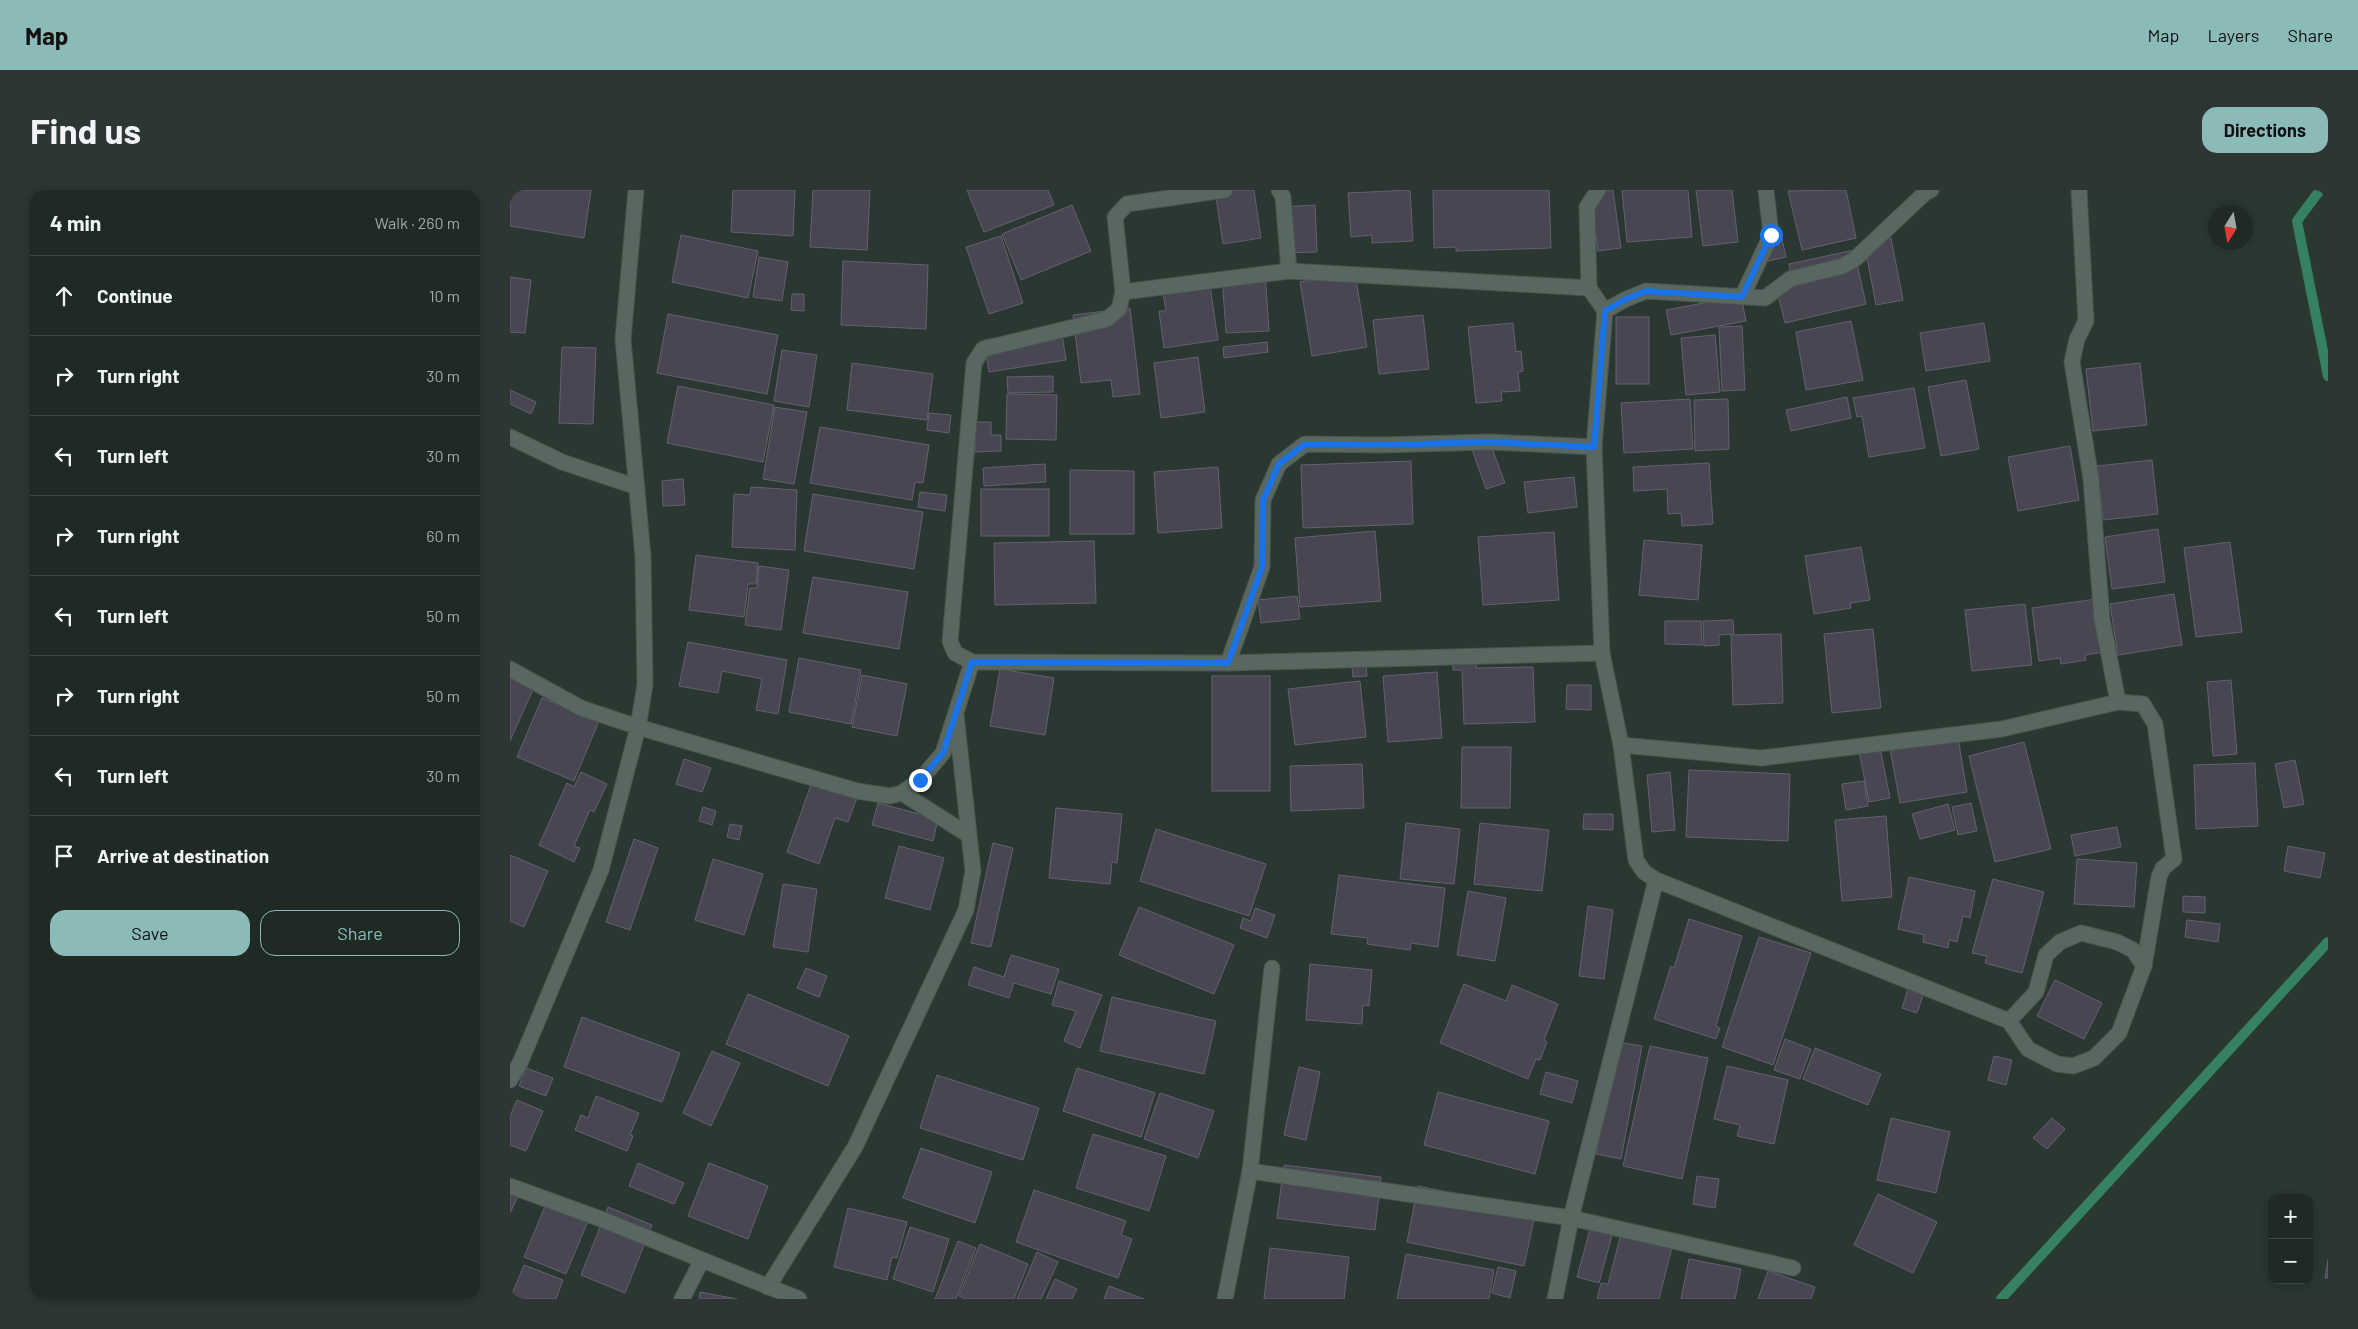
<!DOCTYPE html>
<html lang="en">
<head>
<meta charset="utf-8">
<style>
	:root { --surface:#202a25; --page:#2d3632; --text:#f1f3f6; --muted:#a2a7a7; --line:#3d4642; --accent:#8bbbb9 }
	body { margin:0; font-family:Barlow,sans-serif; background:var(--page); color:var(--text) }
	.controls { position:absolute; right:15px; bottom:15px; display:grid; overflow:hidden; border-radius:10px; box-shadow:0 2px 12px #0003 }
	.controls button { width:45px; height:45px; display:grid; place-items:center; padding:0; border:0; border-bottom:1px solid var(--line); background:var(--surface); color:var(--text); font:25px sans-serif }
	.compass { position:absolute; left:1698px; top:15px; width:45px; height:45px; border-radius:50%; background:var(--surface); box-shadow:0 2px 12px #0003; rotate:191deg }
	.stop { position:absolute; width:15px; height:15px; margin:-11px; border:4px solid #1a73e8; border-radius:50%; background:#fff }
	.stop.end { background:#1a73e8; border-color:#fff; box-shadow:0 1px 5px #0008 }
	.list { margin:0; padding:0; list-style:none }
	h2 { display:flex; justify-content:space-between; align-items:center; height:65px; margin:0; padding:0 20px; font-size:21px }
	h2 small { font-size:16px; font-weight:400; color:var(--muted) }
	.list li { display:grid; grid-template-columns:32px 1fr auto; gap:15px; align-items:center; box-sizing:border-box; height:80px; padding:0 20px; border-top:1px solid var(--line) }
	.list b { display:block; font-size:19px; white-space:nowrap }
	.list em { font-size:16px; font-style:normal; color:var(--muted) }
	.actions { display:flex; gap:10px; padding:15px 20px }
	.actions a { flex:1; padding:11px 0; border:1px solid var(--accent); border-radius:15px; text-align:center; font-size:18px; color:var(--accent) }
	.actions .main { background:var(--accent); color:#111 }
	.icon { flex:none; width:28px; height:28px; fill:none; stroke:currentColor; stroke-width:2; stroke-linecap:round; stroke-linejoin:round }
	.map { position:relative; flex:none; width:1818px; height:1109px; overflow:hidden; border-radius:15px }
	header { display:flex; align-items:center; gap:30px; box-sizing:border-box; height:70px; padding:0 25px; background:var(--accent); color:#111 }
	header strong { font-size:24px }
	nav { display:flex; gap:28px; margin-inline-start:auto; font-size:18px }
	.intro { display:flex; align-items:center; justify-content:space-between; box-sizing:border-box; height:120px; padding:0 30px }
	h1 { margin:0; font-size:35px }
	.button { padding:12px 22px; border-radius:15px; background:var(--accent); color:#111; font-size:18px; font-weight:700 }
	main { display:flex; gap:30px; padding:0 30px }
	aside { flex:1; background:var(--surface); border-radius:15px; box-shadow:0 2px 12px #0003 }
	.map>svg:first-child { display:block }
</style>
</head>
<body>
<header>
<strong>Map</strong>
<nav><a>Map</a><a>Layers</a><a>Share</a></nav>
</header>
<div class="intro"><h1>Find us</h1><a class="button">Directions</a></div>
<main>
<aside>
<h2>4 min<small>Walk · 260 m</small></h2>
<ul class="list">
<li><svg class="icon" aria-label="ahead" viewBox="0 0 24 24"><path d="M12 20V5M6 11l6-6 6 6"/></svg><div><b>Continue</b></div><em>10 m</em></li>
<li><svg class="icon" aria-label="right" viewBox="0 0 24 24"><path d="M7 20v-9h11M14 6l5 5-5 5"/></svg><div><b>Turn right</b></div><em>30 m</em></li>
<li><svg class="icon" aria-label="left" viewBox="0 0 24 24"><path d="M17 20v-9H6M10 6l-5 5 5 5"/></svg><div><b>Turn left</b></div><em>30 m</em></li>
<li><svg class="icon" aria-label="right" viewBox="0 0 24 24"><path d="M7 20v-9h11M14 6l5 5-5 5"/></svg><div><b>Turn right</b></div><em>60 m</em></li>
<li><svg class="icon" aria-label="left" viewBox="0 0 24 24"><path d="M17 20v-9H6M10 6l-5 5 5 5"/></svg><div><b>Turn left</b></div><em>50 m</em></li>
<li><svg class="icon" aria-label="right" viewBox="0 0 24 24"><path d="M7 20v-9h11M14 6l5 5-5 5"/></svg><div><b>Turn right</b></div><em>50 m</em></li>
<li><svg class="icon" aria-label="left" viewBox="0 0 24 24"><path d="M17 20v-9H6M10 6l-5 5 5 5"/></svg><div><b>Turn left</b></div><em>30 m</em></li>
<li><svg class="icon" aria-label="arrive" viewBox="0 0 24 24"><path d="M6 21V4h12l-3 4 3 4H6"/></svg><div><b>Arrive at destination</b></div></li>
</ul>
<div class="actions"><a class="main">Save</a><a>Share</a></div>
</aside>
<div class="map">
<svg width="1818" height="1109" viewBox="0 0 1818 1109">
	<rect width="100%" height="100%" fill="#2a3831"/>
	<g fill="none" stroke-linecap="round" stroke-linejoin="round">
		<g stroke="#358162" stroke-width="10">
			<path d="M1810,0L1787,31L1818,186"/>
			<path d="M1491,1109L1818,752"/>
		</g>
	</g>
	<g fill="#494553" stroke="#64616f">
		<path d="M0,0H81L74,48L0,36Z"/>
		<path d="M223,0H285L283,46L221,42Z"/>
		<path d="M303,0H360L357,60L300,57Z"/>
		<path d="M457,0H538L544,15L474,42Z"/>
		<path d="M705,0H744L751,48L713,54Z"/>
		<path d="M900,0L903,51L862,53V45L841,47L838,3Z"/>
		<path d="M923,0H1039L1041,58L946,61V57L924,58Z"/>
		<path d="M1080,0H1103L1111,58L1088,61Z"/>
		<path d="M1112,0H1178L1182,47L1117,52Z"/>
		<path d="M1186,0H1222L1228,52L1193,56Z"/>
		<path d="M1336,0L1346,48L1292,60L1278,1Z"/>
		<path d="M562,15L581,61L511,90L492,44Z"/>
		<path d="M805,15L807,62L773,63L771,17Z"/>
		<path d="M171,45L248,61L238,108L162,92Z"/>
		<path d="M1271,45L1276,67L1258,71L1252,49Z"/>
		<path d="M491,46L513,113L479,124L456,57Z"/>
		<path d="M1381,48L1393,110L1366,115L1354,52Z"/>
		<path d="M1344,60L1356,114L1275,133L1265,92L1282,88L1279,74Z"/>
		<path d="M249,67L278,72L272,111L243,107Z"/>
		<path d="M333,71L418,75L416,139L331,135Z"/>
		<path d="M755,82L759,141L716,143L712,85Z"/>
		<path d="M845,83L857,157L802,166L790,92Z"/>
		<path d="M0,87L21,90L15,143L0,142Z"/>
		<path d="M699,89L708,150L654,158L649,121H656L652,97Z"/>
		<path d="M282,104H294V121L281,120Z"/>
		<path d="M1231,106L1236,131L1161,145L1156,120Z"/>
		<path d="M620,118L630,204L603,207L601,190L571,193L563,125Z"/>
		<path d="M158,124L268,145L257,204L147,183Z"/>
		<path d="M913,125L919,179L869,184L863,130Z"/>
		<rect x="1106" y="127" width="33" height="67"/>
		<path d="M1341,131L1353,190L1296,200L1286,142Z"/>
		<path d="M1003,133L1006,162L1011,161L1013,181L1008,182L1010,201L991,202L992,211L966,213L958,137Z"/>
		<path d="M1474,133L1480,171L1416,181L1410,143Z"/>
		<path d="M1232,136L1235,200L1212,201L1209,137Z"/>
		<path d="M551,138L556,170L479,182L474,150Z"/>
		<path d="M1205,145L1210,202L1176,205L1171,148Z"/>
		<path d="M757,152L758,162L714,168L713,157Z"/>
		<path d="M52,157L86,158L83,234L49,233Z"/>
		<path d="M272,160L307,165L299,217L264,211Z"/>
		<path d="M688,167L695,222L651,228L644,173Z"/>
		<path d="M342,173L423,184L417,230L337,220Z"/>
		<path d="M1630,173L1637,235L1583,241L1576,179Z"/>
		<path d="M543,186V202L498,203L497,187Z"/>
		<path d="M1456,190L1469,259L1431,266L1418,197Z"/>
		<path d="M168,196L264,215L253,272L157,253Z"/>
		<path d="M1404,198L1415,258L1359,267L1352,226L1347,227L1343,208Z"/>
		<path d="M0,200L26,212L21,224L0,214Z"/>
		<path d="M497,204L547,205L546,250L496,249Z"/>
		<path d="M1337,207L1341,228L1281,241L1276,220Z"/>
		<path d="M1180,209L1183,259L1114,263L1111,213Z"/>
		<path d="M1218,209L1219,259L1185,261L1184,210Z"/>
		<path d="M265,217L297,222L284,294L253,289Z"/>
		<path d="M419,223L441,225L439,243L417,240Z"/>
		<path d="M465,232H481V245H491V261L465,262Z"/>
		<path d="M310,237L419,255L413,293L405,292L402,310L300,293Z"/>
		<path d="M977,245L995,293L976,299L959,251Z"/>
		<path d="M1560,256L1569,310L1508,321L1498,267Z"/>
		<path d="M1642,270L1648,324L1593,330L1587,276Z"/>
		<path d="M901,271L903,334L793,338L791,275Z"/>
		<path d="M1199,273L1203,334L1172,336L1171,323L1158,324L1157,299L1124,301L1123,277Z"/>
		<path d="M535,274L536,292L474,296L473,278Z"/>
		<path d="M708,277L712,338L648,343L644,282Z"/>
		<path d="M560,280L624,281V344H560Z"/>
		<path d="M1064,287L1067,317L1018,323L1014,292Z"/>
		<path d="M173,289L175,315L153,316L152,291Z"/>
		<path d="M241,297L287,300L285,360L222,357L224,304L240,305Z"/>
		<rect x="471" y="299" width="68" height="47"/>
		<path d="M410,302L437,305L435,321L408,317Z"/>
		<path d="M303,304L413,322L404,379L294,361Z"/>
		<path d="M1648,339L1655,392L1602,399L1595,347Z"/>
		<path d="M865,341L871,411L790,417L785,348Z"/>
		<path d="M1044,342L1049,410L973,415L968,347Z"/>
		<path d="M1134,350L1192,355L1188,410L1129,405Z"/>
		<path d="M584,351L586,413L485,415L484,353Z"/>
		<path d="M1720,352L1732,442L1686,447L1674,358Z"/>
		<path d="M1351,357L1360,410L1340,413L1341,418L1304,424L1295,366Z"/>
		<path d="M186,365L248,373L246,394H238L234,427L179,420Z"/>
		<path d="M249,376L279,380L271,440L235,435L240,398H247Z"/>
		<path d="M303,387L398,402L389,459L293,443Z"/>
		<path d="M1664,404L1672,455L1608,465L1600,414Z"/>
		<path d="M787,406L790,429L751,433L748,410Z"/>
		<path d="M1586,409L1594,462L1575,465L1576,470L1551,474L1550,468L1529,471L1522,418Z"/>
		<path d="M1515,414L1522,475L1462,481L1455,420Z"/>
		<path d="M1223,430L1224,444L1209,445V455L1194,456L1193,431Z"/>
		<path d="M1155,431H1191L1192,455L1155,454Z"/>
		<path d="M1363,439L1371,518L1322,523L1314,444Z"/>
		<path d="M1271,444L1273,513L1223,515L1221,445Z"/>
		<path d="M178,452L277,470L268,524L246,520L252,489L212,481L208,503L169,496Z"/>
		<path d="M966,459V478L1023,477L1025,532L954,534L952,480H943L942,460Z"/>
		<path d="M855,466L857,486L843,487L841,467Z"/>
		<path d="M289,468L351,480L341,534L279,522Z"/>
		<path d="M490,479L544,488L535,545L480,536Z"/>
		<path d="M927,482L932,548L878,552L873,486Z"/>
		<path d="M0,484L25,495L0,551Z"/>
		<path d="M352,485L397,494L387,546L342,537Z"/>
		<rect x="702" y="486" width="58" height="115"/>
		<path d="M1721,490L1727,564L1703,566L1697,492Z"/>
		<path d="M850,491L856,547L785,555L778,499Z"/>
		<path d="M1057,495H1081V520L1056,519Z"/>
		<path d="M32,508L89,531L64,591L7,567Z"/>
		<path d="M1448,548L1457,602L1390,613L1380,559Z"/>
		<path d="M1514,552L1541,659L1485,672L1459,566Z"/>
		<path d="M952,557H1001L1000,618H951Z"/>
		<path d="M1370,557L1380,608L1359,612L1349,561Z"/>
		<path d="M174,569L201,578L192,602L166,594Z"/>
		<path d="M1785,570L1794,614L1774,618L1765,574Z"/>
		<path d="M1745,573L1748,636L1686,639L1684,575Z"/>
		<path d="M852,574L854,618L781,621L780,576Z"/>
		<path d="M1179,580L1280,584L1278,651L1176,647Z"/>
		<path d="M71,582L97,594L84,622L80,620L64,656L70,658L64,672L29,655L57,593L64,597Z"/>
		<path d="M1160,582L1165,640L1142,642L1137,585Z"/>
		<path d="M303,589L348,605L338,632L325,628L309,674L277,662Z"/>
		<path d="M1354,591L1358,616L1336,620L1332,594Z"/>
		<path d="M368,613L428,629L423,651L362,635Z"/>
		<path d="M1461,613L1467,641L1448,645L1442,617Z"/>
		<path d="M1438,614L1445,640L1410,649L1402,624Z"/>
		<path d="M193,617L206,621L202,635L189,631Z"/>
		<path d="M546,618L612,624L607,673L602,672L600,694L539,688Z"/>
		<path d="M1074,624H1103V640L1073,639Z"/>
		<path d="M1376,626L1382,707L1332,711L1325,630Z"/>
		<path d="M896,633L950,639L944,694L890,689Z"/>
		<path d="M970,633L1039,640L1032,701L964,694Z"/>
		<path d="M220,634L232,636L229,650L217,647Z"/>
		<path d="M1607,637L1611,657L1565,666L1561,645Z"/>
		<path d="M646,639L756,674L739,726L630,691Z"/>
		<path d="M124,649L148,658L120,740L96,732Z"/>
		<path d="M483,653L503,658L481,757L461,753Z"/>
		<path d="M389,656L434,668L420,720L375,708Z"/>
		<path d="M1778,656L1815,663L1810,688L1774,681Z"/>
		<path d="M0,665L38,681L14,737L0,731Z"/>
		<path d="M203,669L253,684L234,745L185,730Z"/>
		<path d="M1567,669L1627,673L1624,717L1564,714Z"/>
		<path d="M829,685L935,698L928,757L901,753L900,760L857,754L858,748L821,744Z"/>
		<path d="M1399,687L1465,701L1460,728L1453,726L1447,752L1439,750L1438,758L1413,752L1414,745L1388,739Z"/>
		<path d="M1483,689L1534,702L1512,783L1475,773L1477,766L1462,763Z"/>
		<path d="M273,694L307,699L298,762L263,757Z"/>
		<path d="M958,701L996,708L985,771L947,765Z"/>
		<path d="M1673,706L1695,707V723L1673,722Z"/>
		<path d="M1078,716L1103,720L1094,789L1069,786Z"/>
		<path d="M629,717L724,755L704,804L609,765Z"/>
		<path d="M745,718L765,725L757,748L730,738L733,728L741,731Z"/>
		<path d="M1179,729L1232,746L1206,836L1210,838L1206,849L1144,829L1161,776L1164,778Z"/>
		<path d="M1677,730L1710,734L1708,752L1675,747Z"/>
		<path d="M1249,747L1301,763L1263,875L1212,857Z"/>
		<path d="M501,765L549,779L541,804L504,793L499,808L458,795L464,777L494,787Z"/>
		<path d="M800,774L862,780L859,816L853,815L852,834L796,830Z"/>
		<path d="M296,778L317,786L309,807L287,798Z"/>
		<path d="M1401,789L1417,794L1407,823L1392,818Z"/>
		<path d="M1545,790L1592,813L1574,849L1527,826Z"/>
		<path d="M549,791L592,805L570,858L554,851L566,821L542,815Z"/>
		<path d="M954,794L996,811L1002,795L1048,814L1034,850L1037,852L1030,870L1026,869L1018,889L930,853Z"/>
		<path d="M238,804L339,846L318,896L216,854Z"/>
		<path d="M602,807L706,831L694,884L590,861Z"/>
		<path d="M72,827L170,863L152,912L54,877Z"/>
		<path d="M1275,849L1301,859L1290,889L1264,880Z"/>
		<path d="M1107,852L1132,856L1111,969L1086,964Z"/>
		<path d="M1140,856L1198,868L1172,989L1113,976Z"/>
		<path d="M1305,858L1371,884L1358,915L1293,889Z"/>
		<path d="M202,861L230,873L201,936L173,923Z"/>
		<path d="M1484,866L1502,870L1496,895L1478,890Z"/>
		<path d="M1217,876L1278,890L1264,954L1227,946L1230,935L1204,929Z"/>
		<path d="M789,877L810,882L796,950L774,945Z"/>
		<path d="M16,878L43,888L36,906L9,896Z"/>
		<path d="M567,878L645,903L631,947L553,921Z"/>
		<path d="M1036,882L1068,891L1062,913L1030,904Z"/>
		<path d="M427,885L529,918L513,970L410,938Z"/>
		<path d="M928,902L1039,931L1025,984L914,955Z"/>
		<path d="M650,903L704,921L688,968L634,949Z"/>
		<path d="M86,906L129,923L120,945L123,946L117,961L65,940L71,925L78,928Z"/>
		<path d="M7,910L33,921L16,961L0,955V926Z"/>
		<path d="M1381,928L1440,942L1426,1003L1367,990Z"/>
		<path d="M1542,928L1555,939L1537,959L1523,948Z"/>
		<path d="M583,944L656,966L639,1021L566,998Z"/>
		<path d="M411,958L482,982L465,1033L393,1008Z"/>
		<path d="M128,973L174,993L164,1014L119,996Z"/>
		<path d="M199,973L258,996L238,1049L178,1026Z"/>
		<path d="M774,975L871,987L865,1040L767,1028Z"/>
		<path d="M1187,986L1209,989L1205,1018L1183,1014Z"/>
		<path d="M908,996L1026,1020L1014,1076L897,1052Z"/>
		<path d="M524,1000L616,1031L611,1045L622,1049L608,1088L506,1052Z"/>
		<path d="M0,1003L8,1006L0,1023Z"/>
		<path d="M1368,1004L1427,1032L1403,1083L1344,1055Z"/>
		<path d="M36,1014L78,1031L56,1084L14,1067Z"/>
		<path d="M98,1017L142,1035L115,1103L71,1085Z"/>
		<path d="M338,1018L397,1032L387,1068L382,1067L377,1090L324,1077Z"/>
		<path d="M1084,1025L1106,1031L1089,1093L1067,1087Z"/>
		<path d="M400,1037L439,1049L423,1102L383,1089Z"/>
		<path d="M1112,1040L1163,1053L1149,1109H1087L1091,1093L1098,1094Z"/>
		<path d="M448,1051L466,1058L446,1109H425Z"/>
		<path d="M470,1054L518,1074L504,1109H455L449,1106Z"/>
		<path d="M760,1058L839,1067L834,1109H754Z"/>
		<path d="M527,1062L548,1072L531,1109H507Z"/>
		<path d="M896,1064L984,1080L979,1109H887Z"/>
		<path d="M1179,1069L1231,1079L1225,1109H1171Z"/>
		<path d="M1818,1070V1088H1815Z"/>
		<path d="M14,1075L53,1090L46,1109H0Z"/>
		<path d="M988,1077L1006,1081L1000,1108L982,1103Z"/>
		<path d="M1258,1081L1305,1097L1301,1109H1248Z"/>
		<path d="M545,1089L567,1099L562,1109H536Z"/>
		<path d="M599,1096L634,1109H594Z"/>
		<path d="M190,1102L227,1109H189Z"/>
	</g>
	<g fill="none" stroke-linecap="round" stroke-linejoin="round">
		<g stroke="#48554e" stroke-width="17">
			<g id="street">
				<path d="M715,0L617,14L605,27L613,102L609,119L597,129L473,159L464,173L440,451L445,463L462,472L718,473L1092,463"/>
				<path d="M769,0L773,7L779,81"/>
				<path d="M1088,0L1077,17L1079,98L1095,121L1084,257L1092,463L1111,555L1126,670L1134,682L1146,690L1499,831L1518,859L1547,874L1563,876L1584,868L1609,843L1634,776L1623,760L1607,752L1571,743L1550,752L1536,765L1526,802L1499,831"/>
				<path d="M1569,0L1576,131L1567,149L1562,172L1581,289L1592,429L1608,512"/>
				<path d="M613,102L779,81L1079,98"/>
				<path d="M1232,107L1261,45L1256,0"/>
				<path d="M1095,121L1114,110L1136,101L1255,108L1280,89L1333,76L1345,69L1416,2L1421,0"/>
				<path d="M0,247L52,272L127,297"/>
				<path d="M718,473L752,377L753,310L769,274L795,254L871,255L981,252L1084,257"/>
				<path d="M0,479L71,518L128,537L347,601L380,606L392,603L410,590L433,563L462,472"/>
				<path d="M1111,555L1251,568L1492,539L1608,512L1633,514L1645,534L1664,669L1653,678L1649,687L1634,776"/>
				<path d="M392,603L457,644"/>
				<path d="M0,890L10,873L91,680L128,537L135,495L133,366L113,149L126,0"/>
				<path d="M740,981L1061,1028L1283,1078"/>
				<path d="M0,996L91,1029L289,1109"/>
				<path d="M258,1097L345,957L456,720L463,681L446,525"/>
				<path d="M172,1109L192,1070"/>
				<path d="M715,1109L740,981L762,778"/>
				<path d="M1045,1109L1061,1028L1146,690"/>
			</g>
		</g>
		<use href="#street" stroke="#58675f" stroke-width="15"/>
	</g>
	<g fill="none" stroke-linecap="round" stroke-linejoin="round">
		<path stroke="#1a73e8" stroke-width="6" d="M410,590L433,563L462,472L718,473L752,377L753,310L769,274L795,254L871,255L981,252L1084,257L1095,121L1114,110L1136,101L1232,107L1261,45"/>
	</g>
</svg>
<div class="controls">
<button>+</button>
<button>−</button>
</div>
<svg class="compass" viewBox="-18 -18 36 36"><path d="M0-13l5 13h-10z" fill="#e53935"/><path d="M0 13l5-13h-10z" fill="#a2a7a7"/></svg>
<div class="stop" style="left:1261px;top:45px"></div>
<div class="stop end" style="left:410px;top:590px"></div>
</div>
</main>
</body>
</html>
